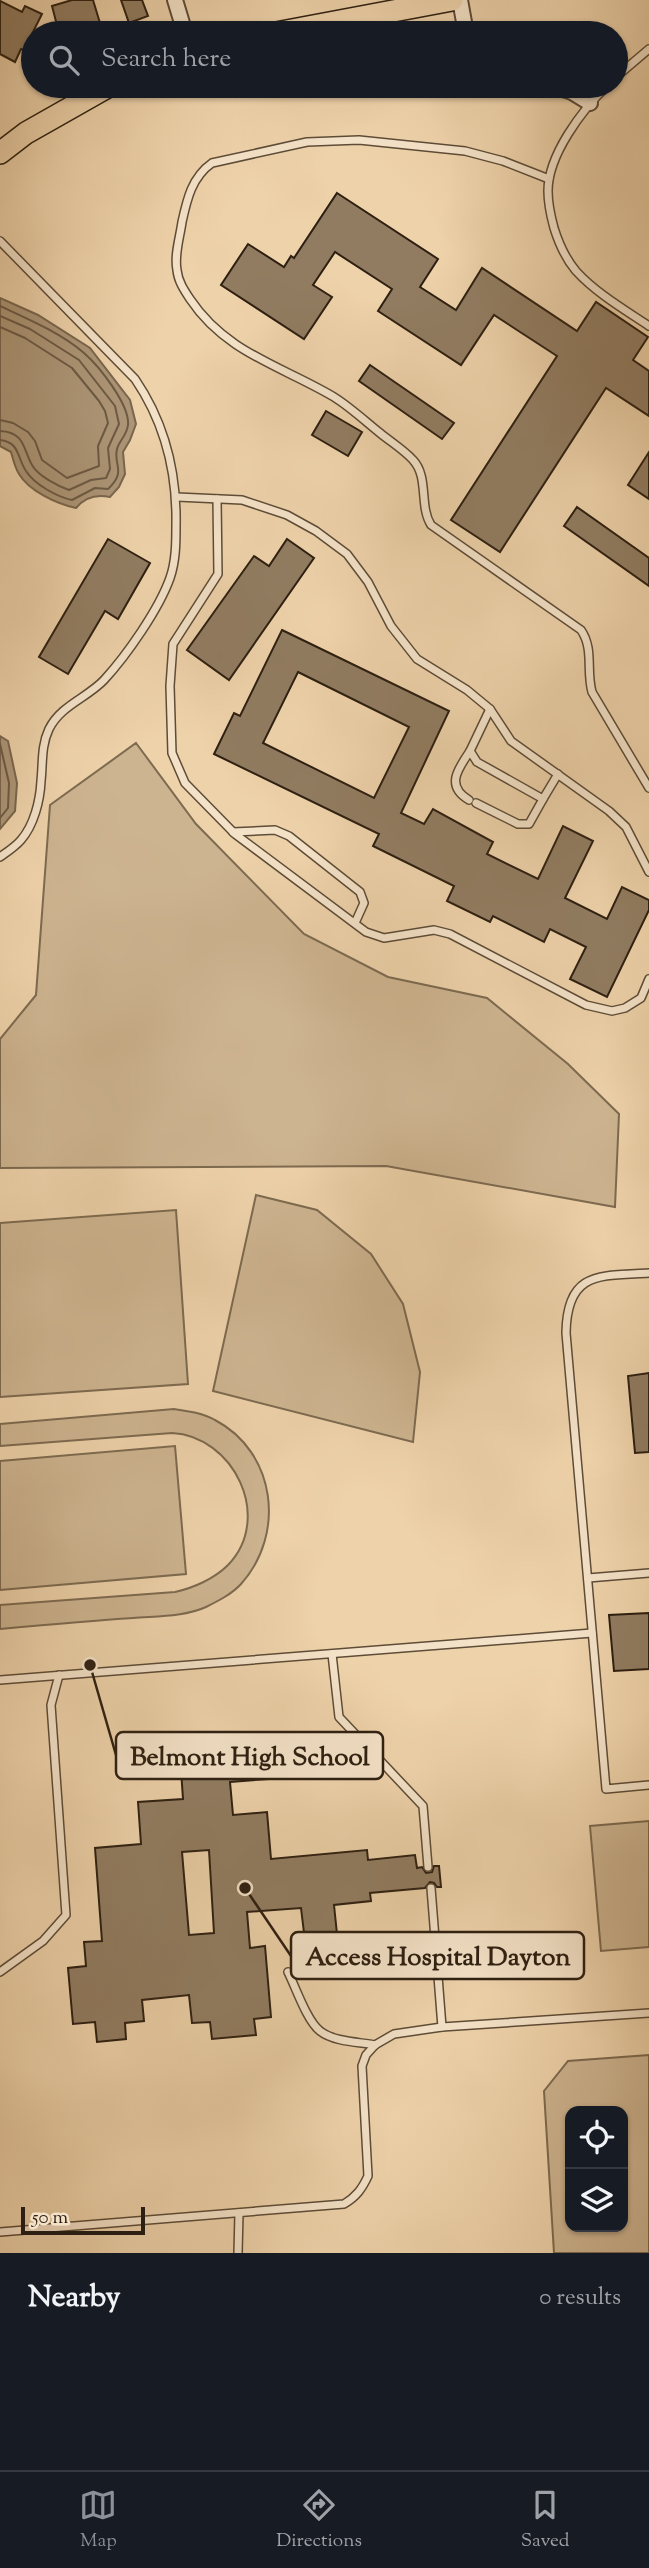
<!DOCTYPE html>
<html lang="en">
<head>
<meta charset="utf-8">
<style>
	:root { --surface:#171b24; --page:#20242c; --text:#f1f3f6; --muted:#9ea1a6; --line:#363941; --accent:#8c9099 }
	body { margin:0; font-family:"Sorts Mill Goudy",serif; background:var(--page); color:var(--text) }
	.controls { position:absolute; right:21px; bottom:21px; display:grid; overflow:hidden; border-radius:14px; box-shadow:0 2px 5px #0004 }
	.controls button { width:63px; height:63px; display:grid; place-items:center; padding:0; border:0; border-bottom:2px solid var(--line); background:var(--surface); color:var(--text); font:35px sans-serif }
	.scale { position:absolute; left:21px; bottom:18px; width:124px; box-sizing:border-box; padding-left:7px; border:4px solid #2d1f11; border-top:0; font-size:19px; line-height:24px; white-space:nowrap; color:#2d1f11; -webkit-text-stroke:5px #f4e2c8; paint-order:stroke }
	.list { margin:0; padding:0; list-style:none }
	h2 { display:flex; justify-content:space-between; align-items:center; height:91px; margin:0; padding:0 28px; font-size:30px }
	h2 small { font-size:23px; font-weight:400; color:var(--muted) }
	.icon { flex:none; width:38px; height:38px; fill:none; stroke:currentColor; stroke-width:2; stroke-linecap:round; stroke-linejoin:round }
	.map { position:relative; flex:none; width:649px; height:2253px; overflow:hidden }
	.search { position:absolute; background:var(--surface); box-shadow:0 2px 5px #0004; left:21px; right:21px; top:21px; height:77px; display:flex; align-items:center; gap:18px; box-sizing:border-box; padding:0 24px; border-radius:38px; color:var(--muted); font-size:26px }
	.sheet { height:217px; background:var(--surface) }
	nav { display:flex; justify-content:space-around; align-items:center; box-sizing:border-box; height:98px; border-top:2px solid var(--line); background:var(--surface); font-size:19px; color:var(--muted) }
	nav a { display:grid; justify-items:center; gap:4px }
	nav .on { color:var(--accent) }
	.map>svg:first-child { display:block }
</style>
</head>
<body>
<div class="map">
<svg width="649" height="2253" viewBox="0 0 649 2253">
	<rect width="100%" height="100%" fill="#eed2aa"/>
	<filter id="stains"><feTurbulence type="fractalNoise" baseFrequency=".00286" numOctaves="4"/><feColorMatrix values="0 0 0 0 .2 0 0 0 0 .09 0 0 0 0 .02 0 0 0 .5 -.17"/></filter>
	<radialGradient id="worn" r=".72"><stop offset=".6" stop-color="#630" stop-opacity="0"/><stop offset="1" stop-color="#630" stop-opacity=".3"/></radialGradient>
	<g fill="#cdb490" stroke="#7d6a50" stroke-width="2" fill-rule="evenodd">
		<path d="M136,743L196,824L304,934L388,977L487,998L568,1064L619,1114L615,1207L386,1166L0,1168V1039L36,995L50,805Z"/>
		<path d="M256,1195L317,1210L371,1254L403,1304L420,1372L413,1442L213,1391Z"/>
		<path d="M176,1210L188,1384L0,1397V1223Z"/>
		<path d="M174,1409C188,1411 203,1413 215,1420C276,1452 286,1534 241,1584C232,1594 218,1601 206,1607C184,1617 156,1616 133,1618C88,1621 44,1625 0,1629V1605L175,1592C193,1588 214,1579 228,1565C274,1517 233,1436 172,1433L0,1446V1424Z"/>
		<path d="M175,1446L186,1574L0,1590V1461Z"/>
		<path d="M649,1821V1947L601,1951L590,1826Z"/>
		<path d="M649,2055V2253H554L544,2091L568,2061ZM623,2111V2227H570V2111Z"/>
	</g>
	<g fill="#ac9576" stroke="#79664e" stroke-width="2">
		<path d="M0,298L38,315L90,348L130,400L136,424L130,440L123,452L125,474L119,487L110,497C96,494 85,497 76,508C57,504 29,491 19,474C15,468 13,459 11,452L0,446Z"/>
		<path d="M0,736L8,741L17,783L15,811L0,829Z"/>
	</g>
	<g fill="none" stroke-linecap="round" stroke-linejoin="round">
		<g stroke="#6c5a44" stroke-width="2">
			<path d="M0,306C28,319 61,333 84,353C99,366 130,405 128,425C127,435 119,441 117,449C113,465 127,471 108,489L95,488L72,500C57,497 34,484 26,471C17,458 20,442 0,440"/>
			<path d="M0,316L30,329L79,360L115,406L119,424L108,448L110,469L106,478L91,480L69,490C58,486 38,476 32,465C23,449 25,432 0,431"/>
			<path d="M0,327L25,338L72,368L99,401L105,411L108,423L98,446L99,466L67,478L42,460L35,441L28,432L13,423L0,420"/>
			<path d="M0,744L9,783L8,808L0,818"/>
		</g>
	</g>
	<g fill="#917c61" stroke="#2d1f11" stroke-width="2" fill-rule="evenodd">
		<path d="M72,0H93L103,33H59L52,6Z"/>
		<path d="M121,0H142L148,16L129,23Z"/>
		<path d="M0,1L22,12L25,6L42,14L24,50L21,49L15,62L0,54Z"/>
		<path d="M337,193L438,259L420,287L456,310L482,268L577,331L596,302L648,337L633,360L649,371V416L606,388L500,552L451,520L557,356L494,315L461,365L378,311L392,289L335,252L313,285L332,297L304,339L221,285L248,244L284,267L291,256L294,258Z"/>
		<path d="M370,365L454,423L442,439L359,381Z"/>
		<path d="M326,411L362,432L348,456L312,435Z"/>
		<path d="M649,452V499L628,485Z"/>
		<path d="M577,507L649,558V586L564,526Z"/>
		<path d="M108,539L150,563L118,619L105,611L68,674L39,657Z"/>
		<path d="M287,539L314,558L229,680L187,650L254,556L269,566Z"/>
		<path d="M282,630L449,711L401,813L424,824L433,809L493,842L487,854L538,879L563,826L593,841L565,898L607,919L622,887L649,900V910L607,997L570,979L586,947L550,929L544,942L493,916L490,922L447,901L454,886L373,846L379,834L214,754L234,713L240,716ZM298,672L409,727L374,798L263,743Z"/>
		<path d="M649,1373V1452L635,1453L628,1376Z"/>
		<path d="M649,1613V1669L614,1671L609,1615Z"/>
		<path d="M244,1742L245,1756L266,1754L268,1779L230,1782L233,1815L267,1812L271,1859L367,1850L368,1860L415,1855L417,1868L422,1867L426,1873L432,1872L434,1866H439L441,1887H437L434,1883L430,1882L425,1888L370,1893L371,1901L334,1905L340,1963L308,1966L301,1908L247,1912L250,1948L265,1946L271,2017L254,2019L256,2035L212,2039L210,2022L192,2023L189,1995L142,2000L144,2021L125,2023L126,2039L97,2042L95,2022L73,2024L68,1968L86,1966L84,1942L102,1941L95,1848L141,1844L138,1802L183,1799L181,1770L199,1769L197,1746ZM209,1850L214,1933L189,1935L182,1852Z"/>
	</g>
	<g fill="none" stroke-linecap="round" stroke-linejoin="round">
		<g stroke="#5d4c37" stroke-width="10">
			<g id="lane">
				<path d="M616,77L649,49"/>
				<path d="M607,86C582,110 548,155 548,191C548,204 551,217 554,228C559,244 565,258 576,271C596,293 625,310 649,326"/>
				<path d="M549,179L503,161L465,151L359,140L307,142L212,163C192,177 187,199 182,222C180,237 174,255 177,270C178,281 184,290 190,299C226,353 282,366 334,397C350,407 365,421 380,433C391,442 404,450 413,460C429,477 419,506 431,525L581,630C594,649 586,670 592,692L649,788"/>
				<path d="M0,241L135,379C165,423 177,472 176,525C176,542 176,561 170,578C159,609 127,655 104,680C87,698 61,705 49,729C41,746 43,762 41,781C40,801 34,825 21,840C15,847 7,852 0,857"/>
				<path d="M177,497L242,500L287,515L316,531L347,554L368,582L391,626L417,659L467,690L490,709L511,741L609,811L626,827L649,872"/>
				<path d="M217,499L218,574L173,644L170,686L172,753L185,783L235,834L366,932L384,938L434,930L450,934L586,1005L612,1011L625,1008L641,998L649,979"/>
				<path d="M490,709L470,751L477,762L543,799L558,774"/>
				<path d="M469,800C445,786 458,769 470,751"/>
				<path d="M476,803L518,824H529L543,799"/>
				<path d="M233,832L275,830L289,836L360,892L364,903L355,923"/>
				<path d="M649,1273C599,1276 567,1271 566,1333L606,1789L649,1785"/>
				<path d="M588,1578L649,1573"/>
				<path d="M332,1654L339,1717L423,1806L428,1867"/>
				<path d="M0,1680L592,1633"/>
				<path d="M431,1888L442,2027"/>
				<path d="M0,1972L43,1941L66,1915L51,1705L59,1675"/>
				<path d="M288,1972C296,1988 307,2021 320,2031C334,2042 359,2042 375,2045"/>
				<path d="M0,2232L344,2204C356,2197 362,2189 368,2176L362,2066L366,2055L375,2045L394,2034L442,2027L649,2013"/>
				<path d="M238,2253L239,2213"/>
			</g>
		</g>
		<g stroke="#5d4c37" stroke-width="18">
			<g id="street">
				<path d="M175,0L185,33"/>
				<path d="M460,0L466,33"/>
				<path d="M553,86L572,92L590,103"/>
			</g>
		</g>
		<g stroke="#2d1f11" stroke-width="24">
			<g id="primary">
				<path d="M276,33L452,0"/>
				<path d="M0,153L26,133L109,86"/>
			</g>
		</g>
		<use href="#lane" stroke="#f4e2c8" stroke-width="7"/>
		<use href="#street" stroke="#f4e2c8" stroke-width="14"/>
		<use href="#primary" stroke="#eed2aa" stroke-width="21"/>
	</g>
	<path fill="none" stroke="#2d1f11" stroke-width="2.5" d="M90 1665L116 1755M245 1888L291 1956"/>
	<g fill="#2d1f11" stroke="#f4e2c8" stroke-width="2.5">
		<circle cx="90" cy="1665" r="7"/>
		<circle cx="245" cy="1888" r="7"/>
	</g>
	<g fill="#f4e2c8" stroke="#2d1f11" stroke-width="2.5">
		<rect x="116" y="1732" width="267" height="47" rx="7"/>
		<rect x="291" y="1932" width="293" height="47" rx="7"/>
	</g>
	<g font-size="26" text-anchor="middle" font-weight="bold" fill="#2d1f11">
		<text x="250" y="1765">Belmont High School</text>
		<text x="438" y="1965">Access Hospital Dayton</text>
	</g>
	<rect width="100%" height="100%" filter="url(#stains)"/>
	<rect width="100%" height="100%" fill="url(#worn)"/>
</svg>
<div class="controls">
<button><svg class="icon" aria-label="locate" viewBox="0 0 24 24"><circle cx="12" cy="12" r="6"/><path d="M12 2v4M12 18v4M2 12h4M18 12h4"/></svg></button>
<button><svg class="icon" aria-label="layers" viewBox="0 0 24 24"><path d="M12 4l9 5-9 5-9-5zM3 14l9 5 9-5"/></svg></button>
</div>
<div class="scale">50 m</div>
<div class="search"><svg class="icon" aria-label="search" viewBox="0 0 24 24"><circle cx="10" cy="10" r="6"/><path d="M15 15l6 6"/></svg>Search here</div>
</div>
<section class="sheet">
<h2>Nearby<small>0 results</small></h2>
<ul class="list">
</ul>
</section>
<nav>
<a class="on"><svg class="icon" aria-label="map" viewBox="0 0 24 24"><path d="M3 6l6-2 6 2 6-2v14l-6 2-6-2-6 2zM9 4v14M15 6v14"/></svg>Map</a>
<a><svg class="icon" aria-label="directions" viewBox="0 0 24 24"><path d="M12 3l9 9-9 9-9-9zM9 14v-3h6M13 9l2 2-2 2"/></svg>Directions</a>
<a><svg class="icon" aria-label="saved" viewBox="0 0 24 24"><path d="M7 4h10v16l-5-4-5 4z"/></svg>Saved</a>
</nav>
</body>
</html>
